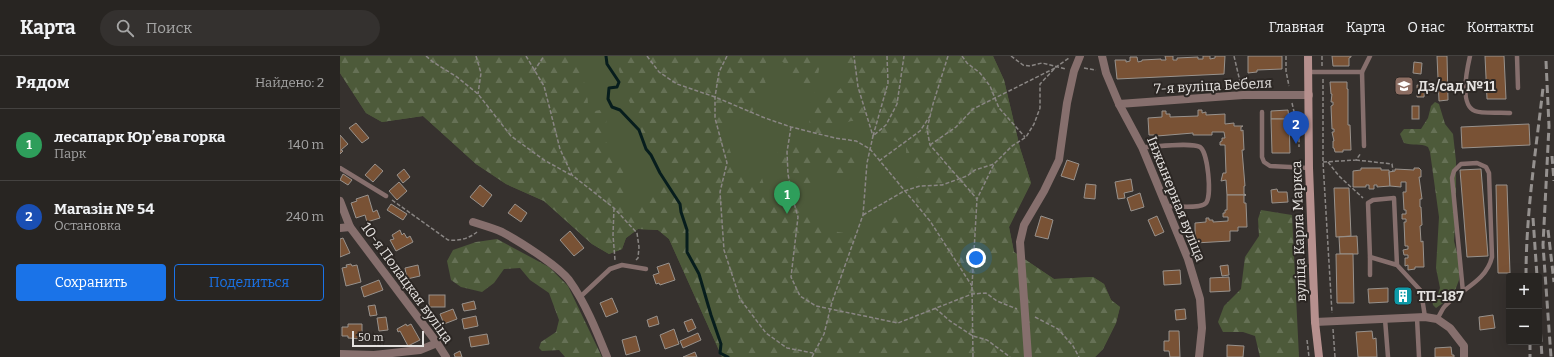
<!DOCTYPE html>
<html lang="ru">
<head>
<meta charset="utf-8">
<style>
	:root { --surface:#282522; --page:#34312f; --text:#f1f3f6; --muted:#a5a5a5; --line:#444240; --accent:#1a73e8 }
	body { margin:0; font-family:Bitter,serif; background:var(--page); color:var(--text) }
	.controls { position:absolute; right:12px; bottom:12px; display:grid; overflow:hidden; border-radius:4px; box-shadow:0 4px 16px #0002 }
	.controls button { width:36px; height:36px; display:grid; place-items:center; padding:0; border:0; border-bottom:1px solid var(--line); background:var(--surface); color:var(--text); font:20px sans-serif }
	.scale { position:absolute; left:12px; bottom:10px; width:72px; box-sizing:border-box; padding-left:4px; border:2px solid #e4e1df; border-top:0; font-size:11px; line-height:14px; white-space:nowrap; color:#e4e1df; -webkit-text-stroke:3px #2c2724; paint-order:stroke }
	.you { position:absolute; left:636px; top:202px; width:14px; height:14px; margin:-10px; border:3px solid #fff; border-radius:50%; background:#1a73e8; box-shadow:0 0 0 6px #1a73e833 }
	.badge { display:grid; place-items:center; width:26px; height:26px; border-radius:50%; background:var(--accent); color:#fff; font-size:13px; font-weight:700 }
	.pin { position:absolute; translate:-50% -33px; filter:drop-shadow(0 1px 2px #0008) }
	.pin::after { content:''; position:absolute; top:21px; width:14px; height:12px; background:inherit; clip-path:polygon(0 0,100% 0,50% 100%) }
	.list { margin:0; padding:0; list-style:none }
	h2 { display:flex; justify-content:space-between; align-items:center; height:52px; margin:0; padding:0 16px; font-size:17px }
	h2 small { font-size:13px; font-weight:400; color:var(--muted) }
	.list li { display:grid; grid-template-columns:26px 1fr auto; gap:12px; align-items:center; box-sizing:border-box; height:72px; padding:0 16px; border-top:1px solid var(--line) }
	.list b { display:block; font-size:15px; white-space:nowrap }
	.list p { margin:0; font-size:13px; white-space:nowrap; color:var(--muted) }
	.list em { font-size:13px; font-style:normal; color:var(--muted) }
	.actions { display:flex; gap:8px; padding:12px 16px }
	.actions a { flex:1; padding:9px 0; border:1px solid var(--accent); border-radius:4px; text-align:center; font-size:14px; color:var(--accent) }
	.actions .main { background:var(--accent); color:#fff }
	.icon { flex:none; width:22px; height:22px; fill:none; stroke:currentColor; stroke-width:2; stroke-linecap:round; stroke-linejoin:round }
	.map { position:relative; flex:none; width:1214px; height:301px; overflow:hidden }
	header { display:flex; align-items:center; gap:24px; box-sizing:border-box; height:56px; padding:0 20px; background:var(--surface); border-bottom:1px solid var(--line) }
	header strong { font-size:19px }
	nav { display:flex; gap:22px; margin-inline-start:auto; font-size:14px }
	.search { width:280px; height:36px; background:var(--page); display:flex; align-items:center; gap:10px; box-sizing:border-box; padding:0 14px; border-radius:22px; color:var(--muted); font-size:15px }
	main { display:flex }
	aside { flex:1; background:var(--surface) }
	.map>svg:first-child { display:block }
</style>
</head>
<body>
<header>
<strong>Карта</strong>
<div class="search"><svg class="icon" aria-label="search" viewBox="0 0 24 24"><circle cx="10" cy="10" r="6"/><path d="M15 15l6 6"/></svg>Поиск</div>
<nav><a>Главная</a><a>Карта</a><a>О нас</a><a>Контакты</a></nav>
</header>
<main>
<aside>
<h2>Рядом<small>Найдено: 2</small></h2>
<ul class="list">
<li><span class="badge" style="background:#2e9e5b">1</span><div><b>лесапарк Юрʼева горка</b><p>Парк</p></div><em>140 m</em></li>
<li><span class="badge" style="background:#1a4fb4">2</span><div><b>Магазін № 54</b><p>Остановка</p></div><em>240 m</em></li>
</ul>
<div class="actions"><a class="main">Сохранить</a><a>Поделиться</a></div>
</aside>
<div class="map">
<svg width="1214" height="301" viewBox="0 0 1214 301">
	<defs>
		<pattern id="forest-firs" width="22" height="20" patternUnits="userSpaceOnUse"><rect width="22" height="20" fill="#4d5a3a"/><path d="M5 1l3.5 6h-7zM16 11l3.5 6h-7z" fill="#667156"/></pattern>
	</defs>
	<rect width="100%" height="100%" fill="#36312e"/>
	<path fill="#4d5a3a" d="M0,0H653L664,24L680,92L691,127L669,171L674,196L714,223L753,221L764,228L771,244L780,251L776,267L763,293L755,301H382L329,183L318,174L298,173L286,182L282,193L269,198L252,188L204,145L166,128L136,108L83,60L42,66L26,57L0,17Z"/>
	<g fill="url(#forest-firs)" fill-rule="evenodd">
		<path d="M0,0H230C241,13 248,32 248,49L255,55L265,53L268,59L263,79L271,97L283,110L285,131L284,147L290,153L300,151L308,142V135L315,128L327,130L333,124L320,101L301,83L298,62L286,39L275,0H653L664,24L680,92L691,127L669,171L674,196L714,223L753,221L764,228L771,244L780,251L776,267L763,293L755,301H382L329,183L318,174L298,173L286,182L282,193L269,198L252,188L204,145L166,128L136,108L83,60L42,66L26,57L0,17ZM490,0L502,11L506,18L501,32L473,53L469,65L473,76L482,81L495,71L511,65H521L553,84L566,90C566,106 568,114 581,124L575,142L579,153V160L570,163L562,158L544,161L533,172L523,180L498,176L487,172L477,160L458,152L437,148L426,137L422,122L403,117L394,106L383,74L393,61L409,60L420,44L427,31L422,16L427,4L437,2C440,4 445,7 447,10C456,20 460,35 474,38L481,4Z"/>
		<path d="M1095,46L1099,48L1105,68L1113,78L1116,105V155L1114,185L1119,205V224L1113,240L1096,252L1093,249L1092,244L1097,241L1100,232L1096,212L1099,161L1090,96L1088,91C1081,87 1072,90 1064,87L1060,78L1064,73H1081L1088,62L1091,50Z"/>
		<path d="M457,86L508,95L518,105L516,113L502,119L488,118L479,110L471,109L465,116L471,123L473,128L467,129L455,124L450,112L436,107L432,101L442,93Z"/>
		<path d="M921,154L952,159L959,301H920L915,280L903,276H883L878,266L884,250L901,233L905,201L919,180L918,163Z"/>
		<path d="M157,183L209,211L228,230L262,301H225L219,294L202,295L199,292L201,286L216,276L219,264L209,237L190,224L180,212L164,213L154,227L142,236L121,231L111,224L107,205L113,194L136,186Z"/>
	</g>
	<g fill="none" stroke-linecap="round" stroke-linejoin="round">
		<path stroke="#071d1d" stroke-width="3" d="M266,0L267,8L279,26L277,31L269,32L268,43L272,51L280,54L299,74L306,93L311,99L320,117L340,148L341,156L347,174V196L359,218L371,259L381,288L380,297L388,301"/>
	</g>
	<g fill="#795235" stroke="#98928d">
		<path d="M825,0H833V4H837V2L858,1V3H863V0H870V3L875,2V0H885L884,18L777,23L775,4H786V6L790,5V1H797L798,6L802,5V4L821,3V4H826Z"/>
		<path d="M908,0H942V13L917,14V16L908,17Z"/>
		<path d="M992,0H1011V1L1009,2V10H993Z"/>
		<path d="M1097,0H1107L1108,44L1099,45Z"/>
		<path d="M1145,0H1164L1166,43H1147Z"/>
		<path d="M1074,6L1082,7L1081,18L1073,17Z"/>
		<path d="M990,26H1007V33H1008V69H1010L1011,94H1003V96H995L994,92H993V85H994L992,76H994V73H992L991,50L993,49V46H991L992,38H991Z"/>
		<path d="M1077,29L1085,30L1084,41H1077Z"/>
		<rect x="1072" y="50" width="7" height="13"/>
		<path d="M858,54H862V57L866,56V59L885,58V68L894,67V70H903L901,71V75L903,74L904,94H902L905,130H904V138L906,139H887L886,124L881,125L883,117H886L885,89H880V86L882,85V82H885L884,76H872V79H853V77L817,80V79H809L808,62L822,61V55H826V58H830V61L858,60Z"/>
		<path d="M948,54L949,63H931V55Z"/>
		<path d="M931,63H949L950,97H932Z"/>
		<path d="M16,67L29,82L22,87L9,72Z"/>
		<path d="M1189,68L1190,89L1122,92L1121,71Z"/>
		<path d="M0,79L8,88L1,94L3,95L0,98Z"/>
		<path d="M727,104L739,108L734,124L721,120Z"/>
		<path d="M35,108L43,115L33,126L25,119Z"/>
		<path d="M1021,112H1041V114H1049L1050,130L1037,131V129H1034V133H1029V129H1026V131H1013V115L1021,114Z"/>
		<path d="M1074,112H1079L1081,114V121H1079L1082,143H1080V151H1081L1082,169L1080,170L1081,186L1083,185L1084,211H1075V213L1068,214V209L1065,210V202H1068V199H1064L1063,194L1068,193V190H1065L1064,166H1066V163H1062V158H1066V154H1064L1063,136H1066V126H1061V131L1050,130L1049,116L1055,115V113L1074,114Z"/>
		<path d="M64,113L70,121L63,127L57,119Z"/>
		<path d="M1141,113L1148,200L1127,201L1120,114Z"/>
		<path d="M3,118L12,124L8,129L0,124Z"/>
		<path d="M791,123L793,135L784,137L785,142L778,143L775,126Z"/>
		<path d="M59,126L67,135L57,144L49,135Z"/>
		<path d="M746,128L756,129L755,143L744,142Z"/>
		<path d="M140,129L152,139L143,151L130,141Z"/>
		<path d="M1156,129H1167L1170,217H1158Z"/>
		<path d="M994,132H1009L1011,180L996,181Z"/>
		<path d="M937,133L938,136H947L948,146L932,147L931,134Z"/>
		<path d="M800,137L804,151L791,155L787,142Z"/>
		<path d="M28,139L33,156L37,154L40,162L27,166L25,159L16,162L11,147L17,145L16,143Z"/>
		<path d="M887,139H906H904V147H906L907,171H898V175H890V185L855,187V167L866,166V162H869V164H873V166L888,165V161H883V157H885V154H887Z"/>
		<path d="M51,148L67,158L63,164L47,154Z"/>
		<path d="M175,148L187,157L181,166L168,157Z"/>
		<path d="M701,160L713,164L708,183L695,180Z"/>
		<path d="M817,160L824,176L815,180L808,164Z"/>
		<path d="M60,174L62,179L64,177L67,182L70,180L73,186L56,195L50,184L54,183L52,179Z"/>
		<path d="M230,175L244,192L234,200L220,184Z"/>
		<path d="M1017,180L1018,198H1000L999,181Z"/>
		<path d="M3,182L10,197L0,201V183Z"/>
		<path d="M996,198H1013L1014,247H997Z"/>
		<path d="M329,207L335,224L320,229L319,227L316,228L313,219L319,217L317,211Z"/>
		<path d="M11,208L12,210L17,209L21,226L6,230L2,212L7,211L6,209Z"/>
		<path d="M78,209L80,220L67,223L65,212Z"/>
		<path d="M888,209L889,219L882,220L880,210Z"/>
		<path d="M840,214L841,228L824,229L823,215Z"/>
		<path d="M889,221L890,235L870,236V222Z"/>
		<path d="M39,224L43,234L24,241L21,231Z"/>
		<path d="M1048,232V246L1029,247L1028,233Z"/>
		<path d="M1058,234H1068L1069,246L1058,247Z"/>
		<rect x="89" y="239" width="16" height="12"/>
		<path d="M272,242L278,256L266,261L260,247Z"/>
		<path d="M134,245L136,253L124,255L122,248Z"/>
		<path d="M35,249L37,259L30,260L28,250Z"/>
		<path d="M113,253L117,263L104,268L100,258Z"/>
		<path d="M845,253L846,263L836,264L835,254Z"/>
		<path d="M1153,259L1155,272L1140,274L1139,261Z"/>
		<path d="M136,260L138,270L124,273L122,263Z"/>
		<path d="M317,260L319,268L309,271L307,264Z"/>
		<path d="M46,261L48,274L39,275L37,262Z"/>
		<path d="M352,263L356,272L348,276L344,266Z"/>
		<path d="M8,268H22V283L8,282V280H2V271H8Z"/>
		<path d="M66,268L67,270L71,268L80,284L68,290L60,275L58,276L57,273Z"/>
		<path d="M334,273L339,288L325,293L320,279Z"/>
		<path d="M829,275H839L840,301H830L829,295H824V285H829Z"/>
		<path d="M1032,275L1033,283L1036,282L1037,301H1018L1016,276Z"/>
		<path d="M358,277L361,284L343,292L340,285Z"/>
		<path d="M147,278L149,288L131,291L129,281Z"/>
		<path d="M296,280L300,295L286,299L282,284Z"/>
		<path d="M887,289L904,290L903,301H887Z"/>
		<path d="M1111,291L1112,299H1114V301H1095V292Z"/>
		<path d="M120,295L122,301H115L114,298Z"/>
		<path d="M355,296L357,301H343Z"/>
	</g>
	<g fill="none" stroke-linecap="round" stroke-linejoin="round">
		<g stroke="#8a8684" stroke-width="1.5" stroke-dasharray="4 2" stroke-linecap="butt">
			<path d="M86,0L93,6L117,21L138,38L171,80L204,104L231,119"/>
			<path d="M136,0L141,17L138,38"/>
			<path d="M186,0L204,30L220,93L232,119L274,152L297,177L299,191L298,202L296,204"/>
			<path d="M307,0L319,16L337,28L375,41L425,62L451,71L495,82L516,85L530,93L590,165L632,230"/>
			<path d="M387,0L379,16L375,41V62L387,107L380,136L384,194L400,243L426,277L447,292L473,297"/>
			<path d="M547,0L548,27L533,80L546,69L557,48L564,0"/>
			<path d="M608,0L593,48L587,73L590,89L637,143"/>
			<path d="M622,0L627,7L640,17L650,30L659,52L685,81"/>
			<path d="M671,0L683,9L690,10L702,7L726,13"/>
			<path d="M894,0L901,30"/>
			<path d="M946,0V15L949,30"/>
			<path d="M982,0V10"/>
			<path d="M744,12L756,14"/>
			<path d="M194,15L204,0"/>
			<path d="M983,23V106L992,257"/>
			<path d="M952,47L959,77V91"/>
			<path d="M451,71L447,96L448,118L452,140L458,161L451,221L460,240L476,250L558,267L632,238L646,237L657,245L677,253"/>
			<path d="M590,89L616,71L633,53L715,12"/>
			<path d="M1016,104L1052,108L1053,115"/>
			<path d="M539,105L580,75L590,60"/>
			<path d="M983,106L1016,104L1021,97"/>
			<path d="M988,106L999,120L1023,142"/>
			<path d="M52,144L108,184C119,185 128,183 137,176"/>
			<path d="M274,152L273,179L275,204"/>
			<path d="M523,159L564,135L580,130L602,129L627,120L635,114L654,108"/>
			<path d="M595,252L610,265L633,280L647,284L670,301"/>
			<path d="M695,261L718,273L733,290L739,301"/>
			<path d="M993,273L995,301"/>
			<path d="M967,284L969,301"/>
			<path d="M472,301L484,278L492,246L523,159L527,107L533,80L518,31L514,0"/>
			<path d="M633,301L632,230L637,143L654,108L672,90L686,81L694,68L700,52V28L716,11L729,2"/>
		</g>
		<g stroke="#866f6d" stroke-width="4.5">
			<path d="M1130,0C1127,13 1119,49 1135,55C1142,58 1162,56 1170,57"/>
			<path d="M1177,0L1178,32"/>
			<path d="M968,16H1022L1030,0"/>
			<path d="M1022,16L1024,90"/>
			<path d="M922,56V101L924,106L930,110L969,112"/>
			<path d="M802,91C814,91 852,86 860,91C868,96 872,140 866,147C861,153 835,150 827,150"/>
			<path d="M0,112L46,140"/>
			<path d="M1057,209L1054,142L1033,144L1028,147L1030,201L1057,209L1081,235L1085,261"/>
			<path d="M1030,219V201"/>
			<path d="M239,242L270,213L282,209L306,213"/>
			<path d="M1077,262L1079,301"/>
			<path d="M1045,263L1048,301"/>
			<path d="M1097,263C1100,259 1102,253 1105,250C1121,233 1146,226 1152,201L1149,117L1146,111L1137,107L1121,108L1114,115L1112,122L1123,236"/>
		</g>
		<g stroke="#866f6d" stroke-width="8">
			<path d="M762,0L766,17L779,48L802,91L848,203L860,243L862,272L859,301"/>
			<path d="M779,48L903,39H969"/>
			<path d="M0,145L10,171L97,287L106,301"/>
			<path d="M133,166C142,169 153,172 162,176C179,185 217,209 229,224C245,246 257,276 267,301"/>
			<path d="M0,172L10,171"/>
			<path d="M975,266L1085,261L1097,263L1110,272L1124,290V301"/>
			<path d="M0,298L34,299L80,294L97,287"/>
			<path d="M688,301L680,186L684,169L704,135L719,104L727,47L734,15L740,0"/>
		</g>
		<path stroke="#b6908e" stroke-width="8" d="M968,0L969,112L975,266L979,301"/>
		<g stroke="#95918f" stroke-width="3" stroke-dasharray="8 4" stroke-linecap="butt">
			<path d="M1206,5L1209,70L1203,189L1211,301"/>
			<path d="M1212,100L1214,125"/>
			<path d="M1193,162L1197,220"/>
			<path d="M1208,174L1214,226"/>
			<path d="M1186,220C1186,157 1196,94 1203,32"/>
			<path d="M1199,254L1202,301"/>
			<path d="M1190,286V301"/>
		</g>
	</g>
	<defs>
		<g id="school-square" transform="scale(1)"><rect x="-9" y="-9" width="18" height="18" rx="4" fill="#8d6e63" stroke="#2c2724"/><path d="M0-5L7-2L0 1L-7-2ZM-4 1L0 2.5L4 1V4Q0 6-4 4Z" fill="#fff"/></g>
		<g id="building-square" transform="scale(1)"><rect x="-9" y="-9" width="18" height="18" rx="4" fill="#0f9aa8" stroke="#2c2724"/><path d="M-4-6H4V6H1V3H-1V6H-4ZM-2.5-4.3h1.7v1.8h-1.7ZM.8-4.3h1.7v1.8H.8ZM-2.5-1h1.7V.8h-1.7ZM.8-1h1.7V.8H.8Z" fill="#fff"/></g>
	</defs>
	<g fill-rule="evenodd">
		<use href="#school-square" x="1064" y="30"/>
		<use href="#building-square" x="1063" y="240"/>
	</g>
	<g text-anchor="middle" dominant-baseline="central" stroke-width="4" stroke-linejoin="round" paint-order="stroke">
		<g font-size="14" fill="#e4e1df" stroke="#2c2724">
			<text transform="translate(873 30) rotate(-3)">7-я вуліца Бебеля</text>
			<text transform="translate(836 143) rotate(68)">Інжынерная вуліца</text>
			<text transform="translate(959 175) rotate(-92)">вуліца Карла Маркса</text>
			<text transform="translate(67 227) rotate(54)">10-я Полацкая вуліца</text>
		</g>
		<g font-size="14" font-weight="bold" fill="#e4e1df" stroke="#2c2724" text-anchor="start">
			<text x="1078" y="30">Дз/сад №11</text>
			<text x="1077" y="240">ТП-187</text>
		</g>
	</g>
</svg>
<div class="controls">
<button>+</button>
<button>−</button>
</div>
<div class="scale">50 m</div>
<div class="you"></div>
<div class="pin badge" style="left:447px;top:158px;background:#2e9e5b">1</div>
<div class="pin badge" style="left:956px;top:88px;background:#1a4fb4">2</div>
</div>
</main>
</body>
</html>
